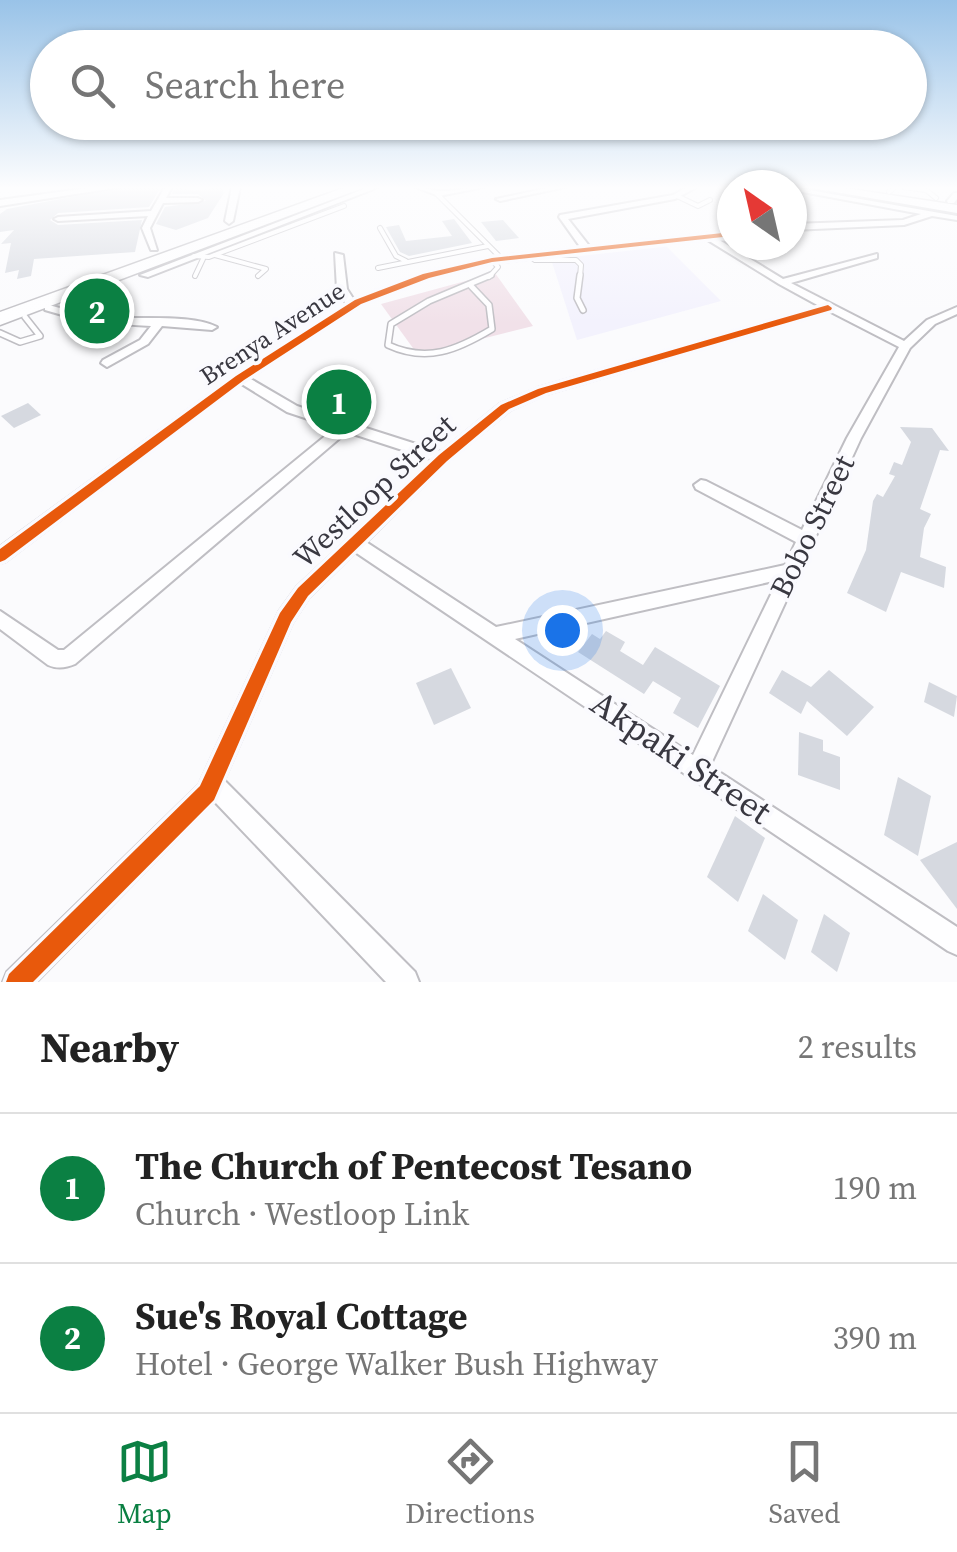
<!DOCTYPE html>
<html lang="en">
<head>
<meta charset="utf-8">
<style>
	:root { --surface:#fff; --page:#f6f6f6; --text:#222; --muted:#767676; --line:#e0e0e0; --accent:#0b8043 }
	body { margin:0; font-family:"Source Serif 4",serif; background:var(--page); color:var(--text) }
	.compass { position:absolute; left:717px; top:170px; width:90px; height:90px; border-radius:50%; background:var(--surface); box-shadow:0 2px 8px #0004; rotate:326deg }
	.you { position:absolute; left:562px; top:630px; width:35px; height:35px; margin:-25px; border:8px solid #fff; border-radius:50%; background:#1a73e8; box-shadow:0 0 0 15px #1a73e833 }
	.badge { display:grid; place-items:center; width:65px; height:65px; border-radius:50%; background:var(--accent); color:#fff; font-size:32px; font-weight:700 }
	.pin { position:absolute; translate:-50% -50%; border:5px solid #fff; box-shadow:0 2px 10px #0006 }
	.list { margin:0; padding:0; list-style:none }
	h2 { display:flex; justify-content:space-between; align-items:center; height:130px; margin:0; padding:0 40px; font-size:42px }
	h2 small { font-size:32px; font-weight:400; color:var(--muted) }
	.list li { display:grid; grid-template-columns:65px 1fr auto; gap:30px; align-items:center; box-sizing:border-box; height:150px; padding:0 40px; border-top:2px solid var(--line) }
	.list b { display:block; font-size:38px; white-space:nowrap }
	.list p { margin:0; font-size:32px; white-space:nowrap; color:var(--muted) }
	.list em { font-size:32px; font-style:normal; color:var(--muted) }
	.icon { flex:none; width:55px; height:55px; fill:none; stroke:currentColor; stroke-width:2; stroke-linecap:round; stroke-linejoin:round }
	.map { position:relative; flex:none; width:957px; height:982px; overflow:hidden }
	.search { position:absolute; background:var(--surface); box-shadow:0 2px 8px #0004; left:30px; right:30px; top:30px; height:110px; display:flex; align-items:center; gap:25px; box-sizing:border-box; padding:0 35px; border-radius:55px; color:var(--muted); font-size:38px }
	.sheet { height:430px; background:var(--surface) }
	nav { display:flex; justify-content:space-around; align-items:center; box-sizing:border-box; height:140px; border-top:2px solid var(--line); background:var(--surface); font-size:28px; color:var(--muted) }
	nav a { display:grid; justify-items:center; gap:5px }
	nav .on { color:var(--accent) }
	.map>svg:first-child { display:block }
</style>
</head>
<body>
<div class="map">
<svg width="957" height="982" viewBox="0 0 957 982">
	<rect width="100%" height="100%" fill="#fbfbfd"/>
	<path fill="#f3f2fd" d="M665,245L721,301L577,340L550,256Z"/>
	<path fill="#f1e1e9" d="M495,273L533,326L418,355L381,304Z"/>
	<g fill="#d6d9e0">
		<path d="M124,187H161L149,207L58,213L50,220L58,225L142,220L135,252L34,259L31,276L17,279L19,270L5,273L11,243L1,244L14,230L0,232V214L7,209Z"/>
		<path d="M176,187L194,191L221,187L224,193L208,218L176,230L156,224L165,207L206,201L198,194H172Z"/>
		<path d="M454,219L472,243L409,256L400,252L386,227L399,225L406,241L452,236L442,221Z"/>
		<path d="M503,220L519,238L496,241L481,222Z"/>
		<path d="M326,389L349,397L357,390L374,395L350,419L308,406Z"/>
		<path d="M28,403L41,415L14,428L1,416Z"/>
		<path d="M900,427L932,428L949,451L940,450L920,509L931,514L924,528L920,557L946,567L944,588L901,572L886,612L847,593L866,550L873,501L877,494L883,497L895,476L889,474L894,462L902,465L911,442Z"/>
		<path d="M606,631L625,642L620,651L643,665L655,647L720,686L698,728L673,713L681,698L653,681L644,694L578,652L592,634L600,639Z"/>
		<path d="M451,668L471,708L434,725L416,683Z"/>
		<path d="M782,670L811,687L829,670L874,707L847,736L807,701L801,714L769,693Z"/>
		<path d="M929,682L957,696L954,717L924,702Z"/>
		<path d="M799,732L823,740V751L840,757V790L798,775Z"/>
		<path d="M898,777L931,796L918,856L884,835Z"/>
		<path d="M735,816L765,838L738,902L707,877Z"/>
		<path d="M957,842V909L920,860Z"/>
		<path d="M763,894L798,920L785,960L748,931Z"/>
		<path d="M824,914L850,933L837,972L811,952Z"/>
	</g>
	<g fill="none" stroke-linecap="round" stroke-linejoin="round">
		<g stroke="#bfbec3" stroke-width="6">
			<g id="lane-far1">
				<path d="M903,187L926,190L936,198"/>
				<path d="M889,192L895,187"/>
				<path d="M437,194L502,259"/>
				<path d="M677,196L698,206L710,200"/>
				<path d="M724,213L730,234"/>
				<path d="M380,228L396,256L406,261"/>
				<path d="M215,255L266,269L258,276"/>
				<path d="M528,255L535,260H576L581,265L580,277"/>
				<path d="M194,256L209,257L344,206"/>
				<path d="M378,268L488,246"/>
				<path d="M195,276L203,259"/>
				<path d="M489,277L498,267L492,260"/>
			</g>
		</g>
		<g stroke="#bfbec3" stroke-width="8">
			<g id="lane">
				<path d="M580,275L577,298L583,310"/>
				<path d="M471,286L489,305L492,329C457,350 427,363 388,345L391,324L429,301L491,275"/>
				<path d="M0,333L20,342L40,336L25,317"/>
			</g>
		</g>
		<g stroke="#bfbec3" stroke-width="4">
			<g id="street">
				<path d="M165,187H172L166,198H198L202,200L198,202L163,203L150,228L157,250H151L142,228L148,216L58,221L54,219L58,217L151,211Z"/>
				<path d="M232,187H240L233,221L229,224L225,221Z"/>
				<path d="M369,187H379L148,277L140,275Z"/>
				<path d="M415,187C425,187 431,191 440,191C455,192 469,186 484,187L439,196Z"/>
				<path d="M552,187H566L500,201L496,199Z"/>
				<path d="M688,187H697L675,199L568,219L590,247L732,231V237L716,238L783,279L877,254V258L791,283L904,341L927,320L957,307V314L935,324L910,348L861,438L710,766L957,927V955L948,951L355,552L309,597L292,623L224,780L415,972L419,982H386L214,801L36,982H3L7,972L199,785L279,612L297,587L433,460L347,432L75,664C66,668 57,669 48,665L0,629V611L58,650H64L335,428L287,412L240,383L6,561L0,563V547L236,375L347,305L337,289L335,253L343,255L347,289L354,300L423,274L492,257L581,248L559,217L560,215L673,195ZM706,239L779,284L821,307L538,388L500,404L441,452L297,406L249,378L362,304L429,278L492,263ZM829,311L899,347L847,438L802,530L706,481L701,480L694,485L696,489L796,542L785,565L496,627L366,542L448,461L510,410L546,394ZM778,580L693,755L515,639Z"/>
				<path d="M792,187L957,216V220L932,216L904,225L792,230V224L903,220L921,214L792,190Z"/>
				<path d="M954,193H957V199L954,203H948L947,201Z"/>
				<path d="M49,305C70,311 91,316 113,317C143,320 192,314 217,327L212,330L162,326L148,344L107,367L101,363L103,360L140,340L151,326C114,324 80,321 45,310V306Z"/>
			</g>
		</g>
		<g stroke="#bfbec3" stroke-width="4">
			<path id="secondary" d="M96,187H120L0,206V200Z"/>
		</g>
		<g stroke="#bfbec3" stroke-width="3">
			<g id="highway">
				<path d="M346,187H365L0,325V312Z"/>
				<path d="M806,187H838L957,205V213Z"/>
			</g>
		</g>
		<use href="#lane-far1" stroke="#fefeff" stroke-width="4"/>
		<use href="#lane" stroke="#fefeff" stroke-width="5"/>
		<use href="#street" fill="#fefeff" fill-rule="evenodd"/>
		<use href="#secondary" fill="#fefeff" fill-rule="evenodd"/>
		<use href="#highway" fill="#fefeff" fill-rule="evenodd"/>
		<g stroke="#fafafe" stroke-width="7">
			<g id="cycleway">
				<path d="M732,232V236L492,262L429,278L361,304L244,380L5,560L0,562V549L236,376L355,300L423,274L492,258Z"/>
				<path d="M828,305L832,308L831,310L546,393L509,409L447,461L308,596L291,622L214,800L33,982H6L9,974L200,786L280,613L298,588L439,455L501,405L538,389Z"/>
			</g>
		</g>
		<use href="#cycleway" fill="#e8590c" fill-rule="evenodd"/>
	</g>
	<linearGradient id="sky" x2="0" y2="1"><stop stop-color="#99c3e8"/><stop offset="0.58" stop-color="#fdfdfe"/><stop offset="1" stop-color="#fdfdfe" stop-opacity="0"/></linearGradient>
	<rect width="957" height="324" fill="url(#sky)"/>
	<g text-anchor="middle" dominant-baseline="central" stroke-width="8" stroke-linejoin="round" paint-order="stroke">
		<g font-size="25" fill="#393841" stroke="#fafafe">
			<text transform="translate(272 333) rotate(-33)">Brenya Avenue</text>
		</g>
		<g font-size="30" fill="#393841" stroke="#fafafe">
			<text transform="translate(374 491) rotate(-43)">Westloop Street</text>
			<text transform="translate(812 526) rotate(-64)">Bobo Street</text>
		</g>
		<g font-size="35" fill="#393841" stroke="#fafafe">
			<text transform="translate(681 757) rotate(34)">Akpaki Street</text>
		</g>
	</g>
</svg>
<svg class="compass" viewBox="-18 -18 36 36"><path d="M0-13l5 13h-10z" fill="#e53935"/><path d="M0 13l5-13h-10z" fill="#767676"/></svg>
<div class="you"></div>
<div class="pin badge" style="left:339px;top:402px">1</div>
<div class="pin badge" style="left:97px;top:311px">2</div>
<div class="search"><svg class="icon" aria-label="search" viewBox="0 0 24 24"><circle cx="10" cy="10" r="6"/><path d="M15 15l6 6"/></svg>Search here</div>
</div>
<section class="sheet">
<h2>Nearby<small>2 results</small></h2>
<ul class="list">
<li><span class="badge">1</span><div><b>The Church of Pentecost Tesano</b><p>Church · Westloop Link</p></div><em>190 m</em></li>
<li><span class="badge">2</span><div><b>Sue's Royal Cottage</b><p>Hotel · George Walker Bush Highway</p></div><em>390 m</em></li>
</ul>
</section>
<nav>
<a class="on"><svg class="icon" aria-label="map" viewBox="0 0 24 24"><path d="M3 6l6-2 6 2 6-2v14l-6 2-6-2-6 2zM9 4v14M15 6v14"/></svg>Map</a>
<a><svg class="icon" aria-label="directions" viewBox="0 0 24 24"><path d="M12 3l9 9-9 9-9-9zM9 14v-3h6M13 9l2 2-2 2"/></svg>Directions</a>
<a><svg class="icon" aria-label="saved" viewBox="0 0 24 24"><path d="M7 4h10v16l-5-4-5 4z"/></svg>Saved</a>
</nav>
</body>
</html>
